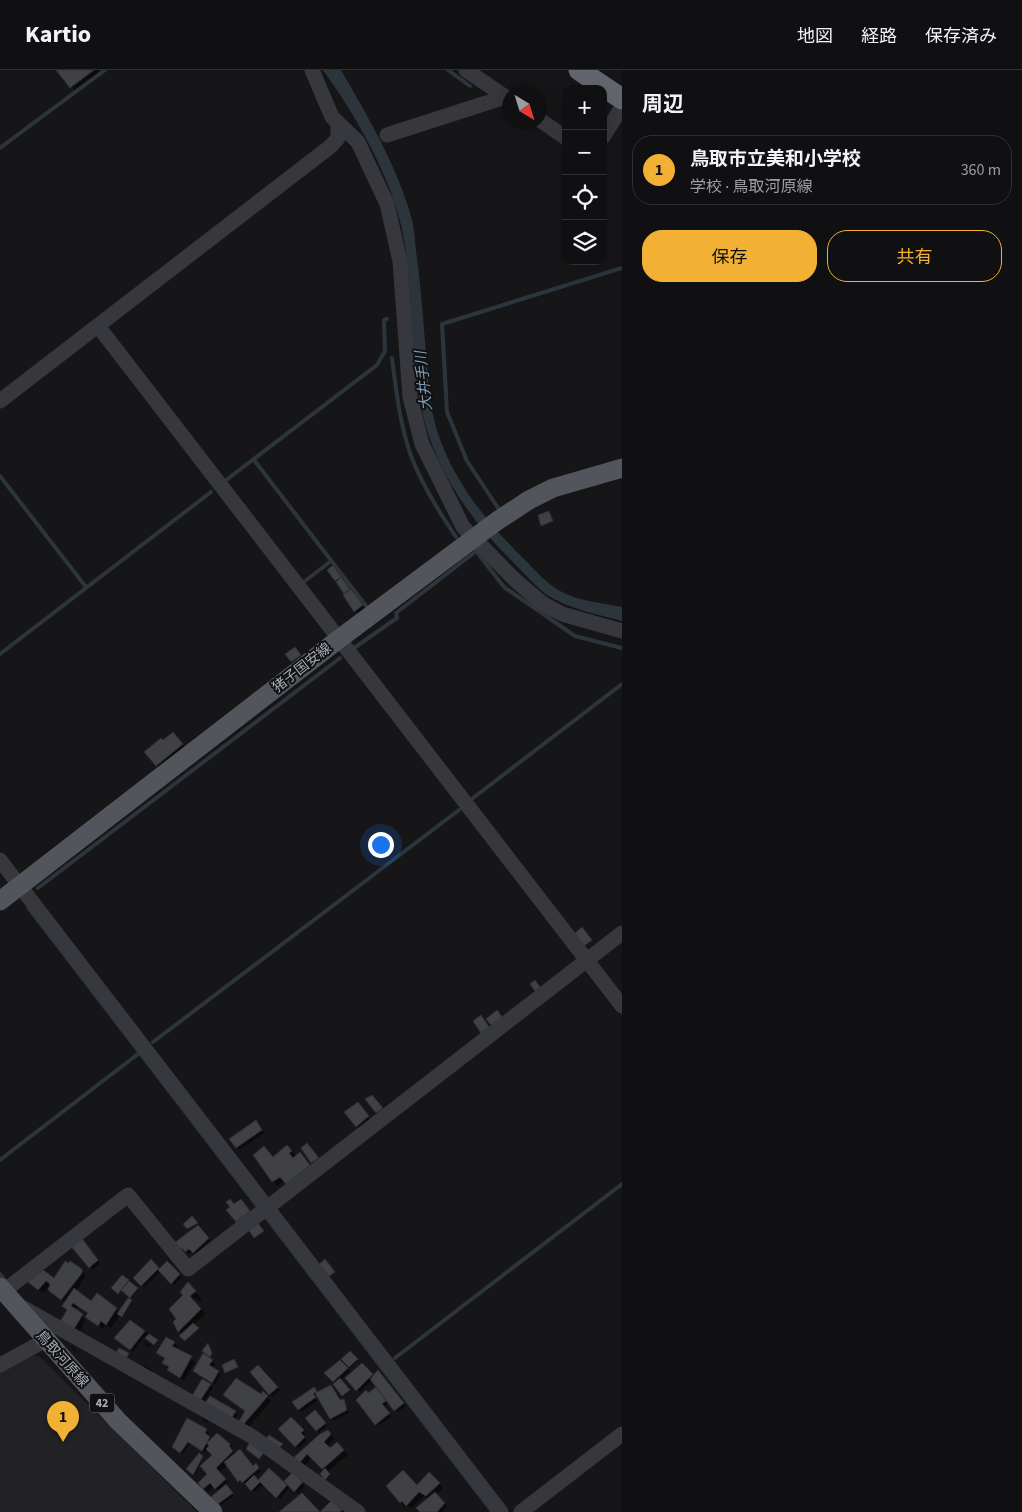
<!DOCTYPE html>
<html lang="ja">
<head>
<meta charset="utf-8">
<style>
	:root { --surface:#101012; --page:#1e1e20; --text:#f1f3f6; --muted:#9c9d9f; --line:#303032; --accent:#f2b134 }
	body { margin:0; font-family:"Source Sans 3","Noto Sans JP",sans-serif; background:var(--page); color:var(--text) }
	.controls { position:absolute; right:15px; top:15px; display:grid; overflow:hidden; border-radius:10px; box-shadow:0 5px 20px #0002 }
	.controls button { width:45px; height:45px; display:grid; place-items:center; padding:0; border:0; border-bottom:1px solid var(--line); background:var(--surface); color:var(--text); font:25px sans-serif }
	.compass { position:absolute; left:502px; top:15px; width:45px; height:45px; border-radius:50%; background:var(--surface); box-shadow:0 5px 20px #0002; rotate:142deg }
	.you { position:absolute; left:380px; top:774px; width:18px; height:18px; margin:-12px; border:4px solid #fff; border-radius:50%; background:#1a73e8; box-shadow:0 0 0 8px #1a73e833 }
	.badge { display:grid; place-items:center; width:32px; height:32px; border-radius:50%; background:var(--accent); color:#111; font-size:16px; font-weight:700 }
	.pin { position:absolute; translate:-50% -41px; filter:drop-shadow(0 1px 2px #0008) }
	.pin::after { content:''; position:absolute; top:26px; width:18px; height:15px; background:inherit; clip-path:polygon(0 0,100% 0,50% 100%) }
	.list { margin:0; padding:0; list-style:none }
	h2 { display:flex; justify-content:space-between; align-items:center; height:65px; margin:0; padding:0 20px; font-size:21px }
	h2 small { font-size:16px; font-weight:400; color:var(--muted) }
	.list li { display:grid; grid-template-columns:32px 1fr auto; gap:15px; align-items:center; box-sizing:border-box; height:70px; margin:0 10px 10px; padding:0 10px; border:1px solid var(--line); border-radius:20px }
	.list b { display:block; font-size:19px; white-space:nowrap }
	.list p { margin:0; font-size:16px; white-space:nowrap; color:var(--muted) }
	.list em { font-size:16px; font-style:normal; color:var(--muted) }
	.actions { display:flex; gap:10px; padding:15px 20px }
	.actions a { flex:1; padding:11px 0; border:1px solid var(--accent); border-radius:20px; text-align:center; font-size:18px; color:var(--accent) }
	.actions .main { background:var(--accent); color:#111 }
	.icon { flex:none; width:28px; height:28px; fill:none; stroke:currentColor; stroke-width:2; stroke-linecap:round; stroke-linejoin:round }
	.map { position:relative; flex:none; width:622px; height:1442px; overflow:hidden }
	header { display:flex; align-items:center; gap:30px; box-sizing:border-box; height:70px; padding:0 25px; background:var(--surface); border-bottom:1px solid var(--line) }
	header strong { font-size:24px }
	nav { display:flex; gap:28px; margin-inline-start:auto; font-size:18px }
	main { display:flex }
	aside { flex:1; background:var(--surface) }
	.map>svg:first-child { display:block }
</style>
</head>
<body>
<header>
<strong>Kartio</strong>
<nav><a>地図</a><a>経路</a><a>保存済み</a></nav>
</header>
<main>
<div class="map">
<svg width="622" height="1442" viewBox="0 0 622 1442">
	<rect width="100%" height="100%" fill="#161618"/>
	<path fill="#222225" d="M32,1285L39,1286L197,1442H0V1302Z"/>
	<g fill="#2c353c">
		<path d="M323,0H341C368,47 398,97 412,150C415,162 415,176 417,188C423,234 425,281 430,327C438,393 480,446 526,491C536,501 547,514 560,521C578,531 602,533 622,537V551C597,544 569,539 547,525C535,516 525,504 514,493C470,450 433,398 421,336C409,278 414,217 402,159C390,105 355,44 323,0Z"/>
		<path d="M29,836L495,1442H490L26,838Z"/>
	</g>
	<g fill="#0007">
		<path d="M57,0H107L77,23Z"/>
		<path d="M333,497L365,538L358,543L329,500Z"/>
		<path d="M175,666L185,678L159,698L157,695L163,672Z"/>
		<path d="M360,1036L370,1050L360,1059L357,1056Z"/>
		<path d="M258,1054L264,1063L239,1080L237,1077Z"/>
		<path d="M291,1081L296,1087L304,1088L313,1099L284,1111L277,1116L255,1086L273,1088Z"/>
		<path d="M192,1147L197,1155L189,1159L185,1154Z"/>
		<path d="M196,1155L210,1171L196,1185L192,1181L189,1184L185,1180L182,1182L179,1180Z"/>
		<path d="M81,1168L100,1194L92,1200L90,1197Z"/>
		<path d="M151,1191L160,1200L167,1193L182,1207L174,1215L161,1201L145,1217L135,1208Z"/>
		<path d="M81,1200L86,1205L76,1221L91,1232L97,1225L120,1243L128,1229L132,1232L123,1247L120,1245L111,1258L106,1255L103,1259L91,1251L89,1244L78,1236L75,1241L86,1249L79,1263L66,1256L68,1241L66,1233L49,1220L51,1215L43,1223L30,1212L54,1209Z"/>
		<path d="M122,1207L138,1220L132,1228L122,1220L119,1223L113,1218Z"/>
		<path d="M193,1218L202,1231L200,1232L197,1228L193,1231L205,1244L193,1255L198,1260L186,1271L180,1266L182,1264L174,1252L178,1249L184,1225Z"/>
		<path d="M130,1251L145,1262L158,1272L155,1275L145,1266L133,1282L118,1270Z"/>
		<path d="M145,1271L151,1275L149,1277L144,1273Z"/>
		<path d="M174,1273L178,1277L176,1280L195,1292L184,1311L169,1300L163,1293L166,1289L158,1283Z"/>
		<path d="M72,1276L76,1281L75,1282L71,1277Z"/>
		<path d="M350,1283L358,1291L350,1297L342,1289Z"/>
		<path d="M212,1291L215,1294L212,1298L221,1304L215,1315L197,1303Z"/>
		<path d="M340,1291L350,1301L341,1310L350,1321L344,1326L326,1303Z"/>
		<path d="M362,1294L374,1307L381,1304L406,1336L397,1342L389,1332L384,1337L391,1347L378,1356L369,1324L378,1317L372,1310L360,1322L346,1308Z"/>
		<path d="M144,1295L152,1300L151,1303L143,1297Z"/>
		<path d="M258,1297L280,1320L272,1327L252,1302Z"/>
		<path d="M210,1315L213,1318L203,1333L194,1326Z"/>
		<path d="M331,1316L341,1331L346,1333L349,1343L334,1351L318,1325L315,1327L317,1331L301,1342L294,1332Z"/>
		<path d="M263,1323L271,1331L247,1359L244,1357L246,1342L229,1329L261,1326Z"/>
		<path d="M209,1336L235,1342L238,1345L234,1350Z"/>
		<path d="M317,1344L327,1356L319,1363L317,1360Z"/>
		<path d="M203,1346L209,1350L207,1353L202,1349Z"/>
		<path d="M291,1349L306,1364L303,1366L307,1371L299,1378L280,1360Z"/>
		<path d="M188,1350L206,1360L209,1363L207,1366L212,1370L230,1374L235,1384L254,1397L259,1398L261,1401L254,1407L259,1412L269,1400L284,1414L292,1404L305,1416L298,1424L291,1416L280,1429L263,1414L254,1422L246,1414L239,1411L228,1395L219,1402L229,1414L226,1416L234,1426L221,1435L213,1427L219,1421L214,1416L208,1422L200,1413L209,1404L214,1386L207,1378L205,1382L191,1373L183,1384L176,1379L180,1366L179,1364Z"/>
		<path d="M328,1361L334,1369L327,1377L330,1380L337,1373L348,1385L327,1402L330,1406L327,1410L321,1404L325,1400L312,1387L303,1398L294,1389Z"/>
		<path d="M199,1384L203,1387L195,1405L187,1399Z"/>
		<path d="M429,1404L443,1418L436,1425L447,1436L442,1442H422L429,1429L424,1426L411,1439L407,1435L405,1437L388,1416L417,1417Z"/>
	</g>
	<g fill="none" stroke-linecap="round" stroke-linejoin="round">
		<g stroke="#2c353c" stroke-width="4">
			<path d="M448,0L470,16"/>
			<path d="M0,78L105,0"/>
			<path d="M392,288C396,320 400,355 411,386C422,415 439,442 456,467"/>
			<path d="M254,390L366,536"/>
			<path d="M0,406L86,517"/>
			<path d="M225,411L377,295L385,281L384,250L387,249"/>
			<path d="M498,438L467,391L447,342L442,254L622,198"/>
			<path d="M476,481L504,517L575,566L622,578"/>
			<path d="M301,514L331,491"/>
			<path d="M354,578L397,548L396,543L475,482"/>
			<path d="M0,584L211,422"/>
			<path d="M473,728L622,614"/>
			<path d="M38,818L340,588"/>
			<path d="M153,972L459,740"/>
			<path d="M0,1090L138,984"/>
			<path d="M0,1204L6,1212"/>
			<path d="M395,1288L622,1114"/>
		</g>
	</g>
	<g fill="#404145" stroke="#303034">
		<path d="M56,0H94L70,18Z"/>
		<path d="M549,441L553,451L541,456L538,445Z"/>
		<path d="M333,495L341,507L335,511L327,500Z"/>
		<path d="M341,507L350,519L344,524L336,512Z"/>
		<path d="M351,519L363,535L354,542L343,525Z"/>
		<path d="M295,577L301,585L291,592L285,584Z"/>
		<path d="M173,662L183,674L156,696L144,682L161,668L163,670Z"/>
		<path d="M582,857L592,870L584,876L574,864Z"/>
		<path d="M535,910L540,917L535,921L530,914Z"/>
		<path d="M497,940L502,947L491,955L486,949Z"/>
		<path d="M481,945L489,957L481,963L473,951Z"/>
		<path d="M372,1025L383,1038L376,1043L365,1029Z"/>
		<path d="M358,1032L369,1046L356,1057L344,1042Z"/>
		<path d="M256,1050L262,1060L236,1078L229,1069Z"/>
		<path d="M307,1073L319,1088L311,1093L301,1078Z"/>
		<path d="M287,1075L292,1081L289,1083L293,1088L300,1082L310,1095L286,1114L280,1107L272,1112L253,1085L264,1076L273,1087Z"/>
		<path d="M230,1129L234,1134L241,1129L250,1141L236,1152L226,1140L230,1137L226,1132Z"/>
		<path d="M192,1146L198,1153L187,1159L183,1154Z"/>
		<path d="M257,1152L264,1161L254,1168L248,1159Z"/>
		<path d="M198,1155L209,1168L193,1183L189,1179L185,1182L182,1178L178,1181L173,1174Z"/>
		<path d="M81,1167L98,1190L89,1198L70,1175Z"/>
		<path d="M151,1189L159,1198L141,1216L133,1208Z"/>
		<path d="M325,1189L335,1202L328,1207L318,1195Z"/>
		<path d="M65,1191L68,1193L70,1191L82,1199V1203L61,1230L48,1220L50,1214L46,1211L38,1220L28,1212L43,1200L54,1208Z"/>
		<path d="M167,1191L180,1204L171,1214L158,1200Z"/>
		<path d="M122,1205L129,1210L118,1224L111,1218Z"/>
		<path d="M129,1211L138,1218L130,1228L121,1220Z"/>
		<path d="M188,1212L196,1221L190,1226L201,1239L178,1262L173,1252L176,1249L169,1239L183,1225L180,1222Z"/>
		<path d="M74,1218L91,1231L97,1223L117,1238L106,1255L101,1251L98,1256L85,1247L88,1243L73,1233L71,1236L83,1244L74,1259L60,1252L67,1240L62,1236Z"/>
		<path d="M128,1228L132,1230L122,1247L117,1244Z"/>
		<path d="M130,1250L145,1261L130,1280L114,1268Z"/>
		<path d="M193,1253L199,1258L185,1271L179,1266Z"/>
		<path d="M149,1264L158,1270L154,1275L145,1268Z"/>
		<path d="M166,1267L175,1272L172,1276L192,1286L180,1308L167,1300L169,1297L162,1293L165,1288L156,1283Z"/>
		<path d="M208,1273L212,1283L210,1287L202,1281Z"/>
		<path d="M119,1278L129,1283L126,1289L116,1283Z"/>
		<path d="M350,1281L358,1289L349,1297L341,1289Z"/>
		<path d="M203,1283L213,1290L209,1295L219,1301L212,1313L193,1301Z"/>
		<path d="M234,1289L238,1297L225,1303L222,1295Z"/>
		<path d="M340,1290L348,1298L333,1312L324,1303Z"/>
		<path d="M362,1293L373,1304L356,1321L345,1308Z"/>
		<path d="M258,1295L278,1317L269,1325L250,1302Z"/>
		<path d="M378,1300L404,1333L394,1341L370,1309Z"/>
		<path d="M236,1308L261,1324L263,1321L268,1326L242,1356L238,1353L245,1341L223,1325Z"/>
		<path d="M340,1308L350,1320L342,1326L333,1314Z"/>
		<path d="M202,1309L211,1314L200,1331L192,1326Z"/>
		<path d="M331,1315L340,1330L344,1329L347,1340L330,1349L315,1323Z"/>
		<path d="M314,1317L317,1321L313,1324L316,1327L298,1340L292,1332Z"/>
		<path d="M376,1317L386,1331L382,1334L390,1343L375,1355L356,1330L366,1320L368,1323Z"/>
		<path d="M210,1326L236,1341L231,1349L205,1333Z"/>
		<path d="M315,1340L326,1353L316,1361L305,1348Z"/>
		<path d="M291,1347L304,1360L301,1363L305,1367L295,1377L278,1359Z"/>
		<path d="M187,1348L207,1359L205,1363L210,1367L202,1381L188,1372L180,1383L172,1377Z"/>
		<path d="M328,1360L331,1364L324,1372L330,1378L337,1372L344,1380L326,1396L322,1399L307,1384L298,1395L292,1389L320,1364Z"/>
		<path d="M217,1363L230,1374L229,1376L233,1381L216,1398L226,1409L215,1419L210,1413L203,1419L198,1413L207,1404L200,1396L212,1385L206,1379L209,1376L207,1373Z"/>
		<path d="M269,1365L283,1374L278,1379L265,1370Z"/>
		<path d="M250,1372L264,1382L259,1389L246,1379Z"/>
		<path d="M240,1379L253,1396L256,1393L259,1398L242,1413L240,1410L238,1412L224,1392Z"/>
		<path d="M199,1383L203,1386L193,1405L186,1399Z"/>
		<path d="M269,1398L287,1415L276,1428L260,1412L251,1421L245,1414L254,1405L258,1410Z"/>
		<path d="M325,1398L330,1404L325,1410L320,1404Z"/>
		<path d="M403,1400L417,1415L429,1402L440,1413L426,1426L419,1422L406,1436L402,1431L400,1433L386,1416Z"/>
		<path d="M292,1403L303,1412L294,1422L284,1411Z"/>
		<path d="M226,1414L233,1423L218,1434L211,1427Z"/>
		<path d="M435,1422L445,1433L437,1442H420L416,1438Z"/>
		<path d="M302,1423L320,1442L331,1431L342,1440L340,1442H279Z"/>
	</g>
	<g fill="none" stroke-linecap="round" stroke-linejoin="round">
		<g stroke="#37383d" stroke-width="15">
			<path d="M312,0L332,47L358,72L387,134L400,191L410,327L422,374L463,457L515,510L542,533L562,544L622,561"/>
			<path d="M466,0L510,30"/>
			<path d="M540,50L566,68"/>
			<path d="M387,65L505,27"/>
			<path d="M603,67L622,37"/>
			<path d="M98,256L622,936"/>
			<path d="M0,331L331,76L338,68V54"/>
			<path d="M0,790L501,1442"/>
			<path d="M4,1221L128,1125L188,1199L622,863"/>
			<path d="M20,1236L253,1367L358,1442"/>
			<path d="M0,1295L46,1270"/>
			<path d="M521,1442L622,1364"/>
		</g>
		<g stroke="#53555c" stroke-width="19">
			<path d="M0,831L339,569L497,451L529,430L553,418L622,398"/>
			<path d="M0,1217L118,1351L213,1442"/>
		</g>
		<path stroke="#63666e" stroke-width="21" d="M579,0L622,29"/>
	</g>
	<g text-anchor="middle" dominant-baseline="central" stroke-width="4" stroke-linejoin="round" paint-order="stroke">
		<rect fill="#111113" stroke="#7b7e86" stroke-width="1" x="89.5" y="1323.5" width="25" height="19" rx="4"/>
		<g font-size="12" font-weight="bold" fill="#a8adb8">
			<text x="102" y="1333">42</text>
		</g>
		<g font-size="14" fill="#a8adb8" stroke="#111113">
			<text transform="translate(302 598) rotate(-38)">猪子国安線</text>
			<text transform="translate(62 1289) rotate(48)">鳥取河原線</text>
		</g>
		<g font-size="15" font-style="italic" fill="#7f9bb3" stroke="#111113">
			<text transform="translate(424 311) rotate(-96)">大井手川</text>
		</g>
	</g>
</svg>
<div class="controls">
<button>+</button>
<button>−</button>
<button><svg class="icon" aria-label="locate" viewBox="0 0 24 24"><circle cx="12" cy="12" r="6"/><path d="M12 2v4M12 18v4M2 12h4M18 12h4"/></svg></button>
<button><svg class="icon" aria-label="layers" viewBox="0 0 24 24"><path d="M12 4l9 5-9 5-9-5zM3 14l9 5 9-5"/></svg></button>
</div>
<svg class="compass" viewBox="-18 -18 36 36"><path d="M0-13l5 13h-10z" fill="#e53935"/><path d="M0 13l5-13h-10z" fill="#9c9d9f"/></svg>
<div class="you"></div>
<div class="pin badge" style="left:63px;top:1372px">1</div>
</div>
<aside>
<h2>周辺<small></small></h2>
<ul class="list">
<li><span class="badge">1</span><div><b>鳥取市立美和小学校</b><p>学校 · 鳥取河原線</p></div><em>360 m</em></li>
</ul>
<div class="actions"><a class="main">保存</a><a>共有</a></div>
</aside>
</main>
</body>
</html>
